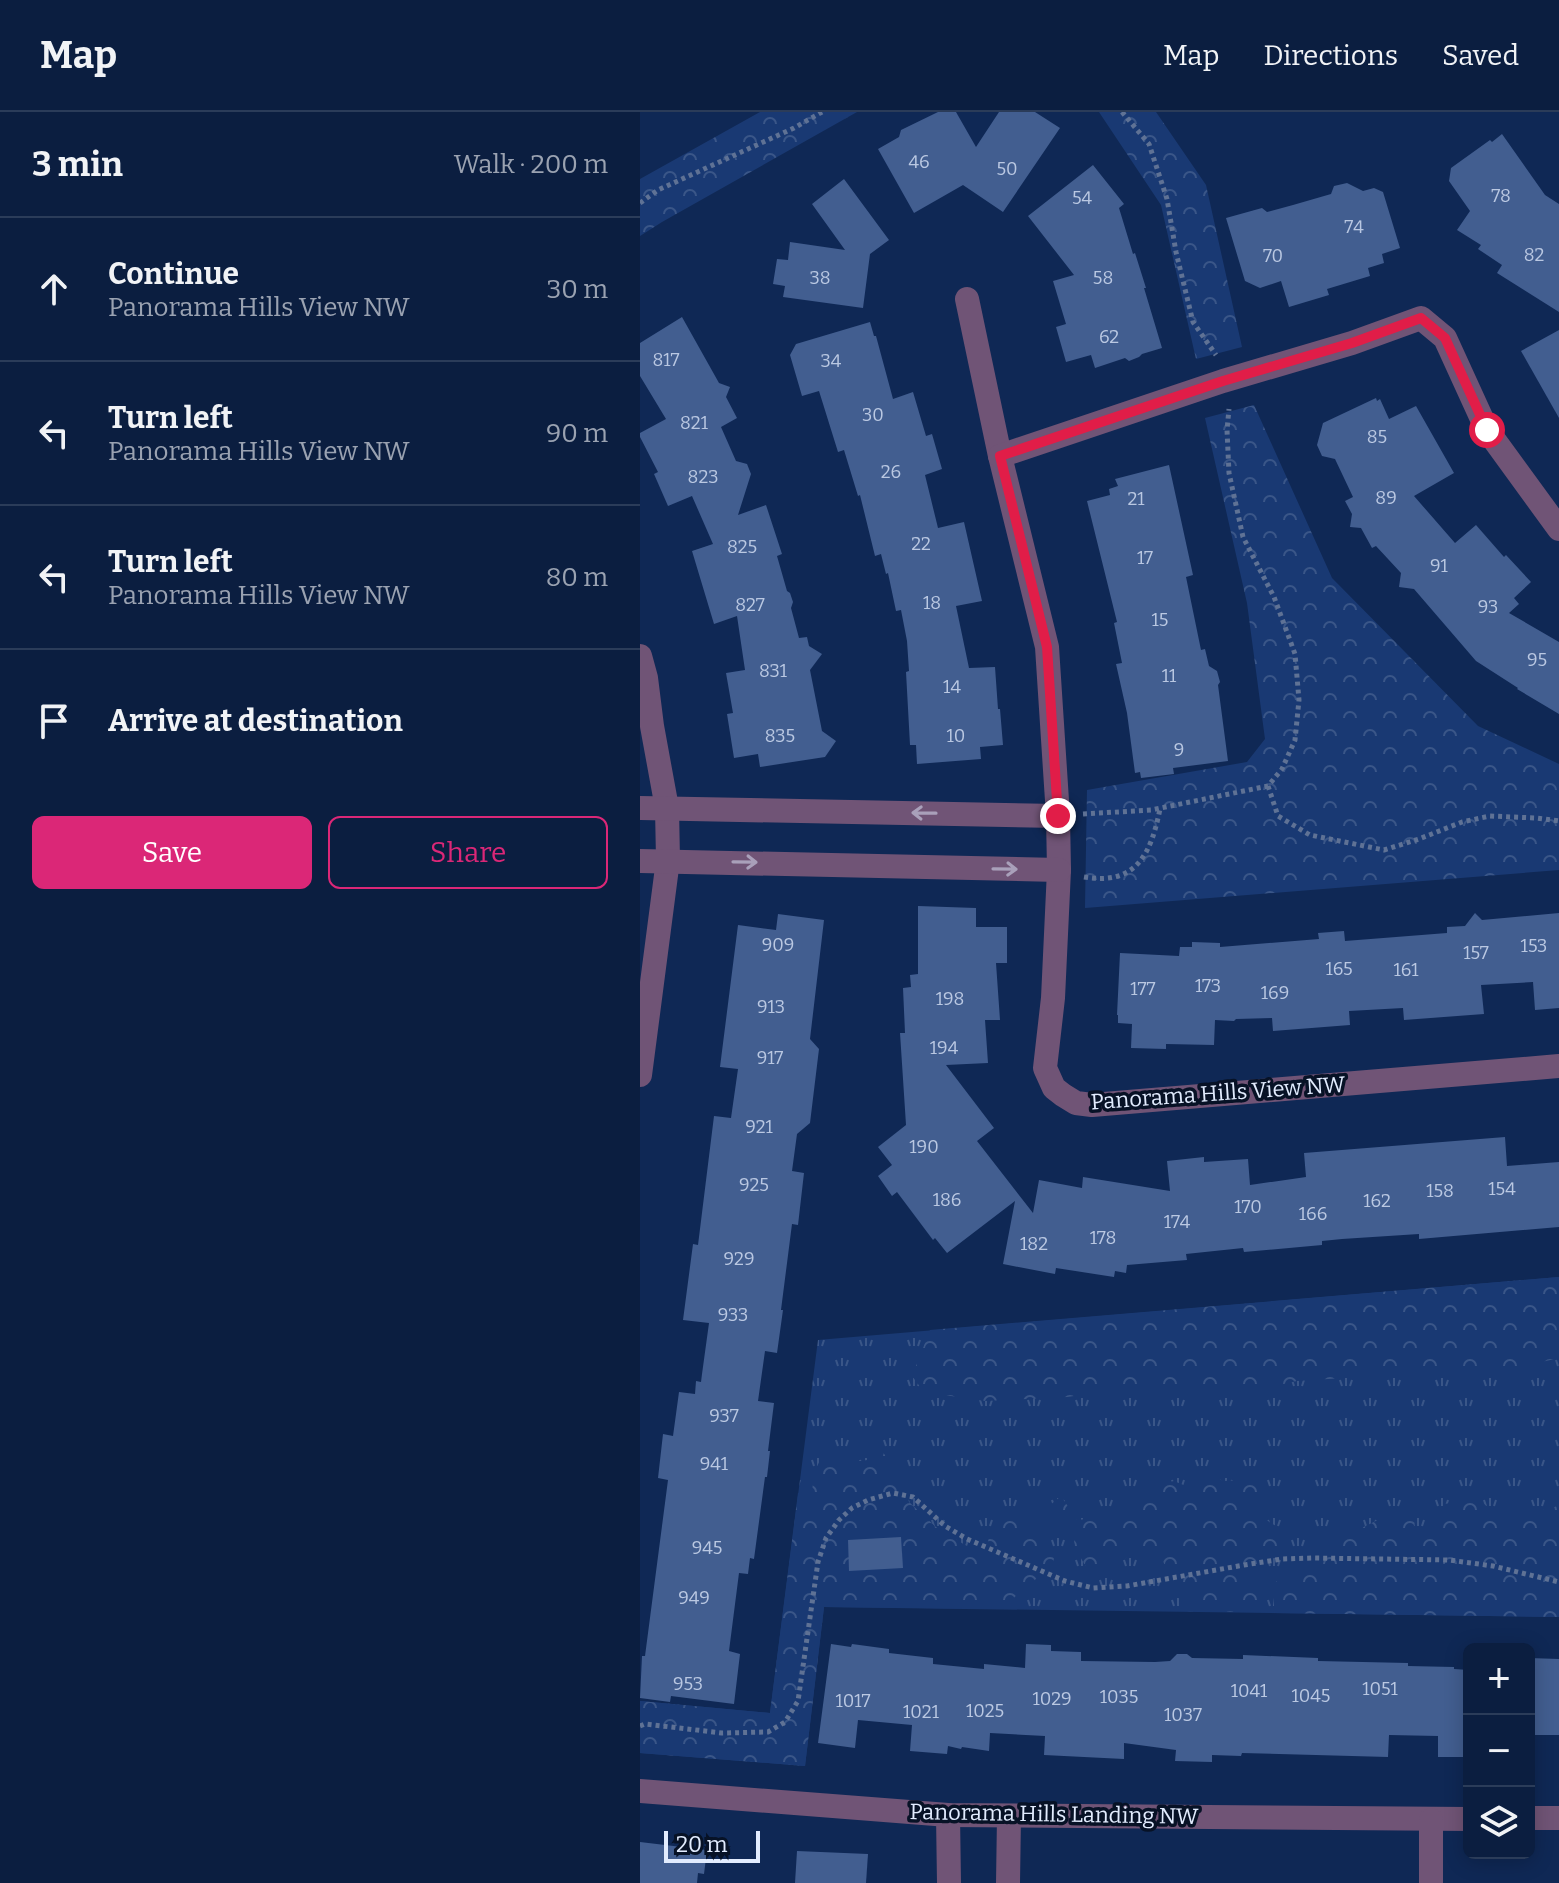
<!DOCTYPE html>
<html lang="en">
<head>
<meta charset="utf-8">
<style>
	:root { --surface:#0b1e40; --page:#142747; --text:#f1f3f6; --muted:#9aa2b1; --line:#2b3c59; --accent:#db2777 }
	body { margin:0; font-family:Bitter,serif; background:var(--page); color:var(--text) }
	.controls { position:absolute; right:24px; bottom:24px; display:grid; overflow:hidden; border-radius:12px; box-shadow:0 4px 20px #0003 }
	.controls button { width:72px; height:72px; display:grid; place-items:center; padding:0; border:0; border-bottom:2px solid var(--line); background:var(--surface); color:var(--text); font:40px sans-serif }
	.scale { position:absolute; left:24px; bottom:20px; width:96px; box-sizing:border-box; padding-left:8px; border:4px solid #e2ecfe; border-top:0; font-size:22px; line-height:28px; white-space:nowrap; color:#e2ecfe; -webkit-text-stroke:6px #071226; paint-order:stroke }
	.stop { position:absolute; width:24px; height:24px; margin:-18px; border:6px solid #e11d48; border-radius:50%; background:#fff }
	.stop.end { background:#e11d48; border-color:#fff; box-shadow:0 2px 8px #0008 }
	.list { margin:0; padding:0; list-style:none }
	h2 { display:flex; justify-content:space-between; align-items:center; height:104px; margin:0; padding:0 32px; font-size:34px }
	h2 small { font-size:26px; font-weight:400; color:var(--muted) }
	.list li { display:grid; grid-template-columns:52px 1fr auto; gap:24px; align-items:center; box-sizing:border-box; height:144px; padding:0 32px; border-top:2px solid var(--line) }
	.list b { display:block; font-size:30px; white-space:nowrap }
	.list p { margin:0; font-size:26px; white-space:nowrap; color:var(--muted) }
	.list em { font-size:26px; font-style:normal; color:var(--muted) }
	.actions { display:flex; gap:16px; padding:24px 32px }
	.actions a { flex:1; padding:18px 0; border:2px solid var(--accent); border-radius:12px; text-align:center; font-size:28px; color:var(--accent) }
	.actions .main { background:var(--accent); color:#fff }
	.icon { flex:none; width:44px; height:44px; fill:none; stroke:currentColor; stroke-width:2; stroke-linecap:round; stroke-linejoin:round }
	.map { position:relative; flex:none; width:919px; height:1771px; overflow:hidden }
	header { display:flex; align-items:center; gap:48px; box-sizing:border-box; height:112px; padding:0 40px; background:var(--surface); border-bottom:2px solid var(--line) }
	header strong { font-size:38px }
	nav { display:flex; gap:44px; margin-inline-start:auto; font-size:28px }
	main { display:flex }
	aside { flex:1; background:var(--surface) }
	.map>svg:first-child { display:block }
</style>
</head>
<body>
<header>
<strong>Map</strong>
<nav><a>Map</a><a>Directions</a><a>Saved</a></nav>
</header>
<main>
<aside>
<h2>3 min<small>Walk · 200 m</small></h2>
<ul class="list">
<li><svg class="icon" aria-label="ahead" viewBox="0 0 24 24"><path d="M12 20V5M6 11l6-6 6 6"/></svg><div><b>Continue</b><p>Panorama Hills View NW</p></div><em>30 m</em></li>
<li><svg class="icon" aria-label="left" viewBox="0 0 24 24"><path d="M17 20v-9H6M10 6l-5 5 5 5"/></svg><div><b>Turn left</b><p>Panorama Hills View NW</p></div><em>90 m</em></li>
<li><svg class="icon" aria-label="left" viewBox="0 0 24 24"><path d="M17 20v-9H6M10 6l-5 5 5 5"/></svg><div><b>Turn left</b><p>Panorama Hills View NW</p></div><em>80 m</em></li>
<li><svg class="icon" aria-label="arrive" viewBox="0 0 24 24"><path d="M6 21V4h12l-3 4 3 4H6"/></svg><div><b>Arrive at destination</b></div></li>
</ul>
<div class="actions"><a class="main">Save</a><a>Share</a></div>
</aside>
<div class="map">
<svg width="919" height="1771" viewBox="0 0 919 1771">
	<defs>
		<pattern id="grass-tufts" width="24" height="20" patternUnits="userSpaceOnUse" patternTransform="scale(2)"><rect width="24" height="20" fill="#193973"/><path d="M3 7l-1-3M5 7V3M7 7l1-3M15 17l-1-3M17 17v-4M19 17l1-3" fill="none" stroke="#3a5688"/></pattern>
		<pattern id="forest-crowns" width="20" height="18" patternUnits="userSpaceOnUse" patternTransform="scale(2)"><rect width="20" height="18" fill="#193973"/><path d="M2 6a3 3 0 1 1 6 0M12 15a3 3 0 1 1 6 0" fill="none" stroke="#3a5688"/></pattern>
	</defs>
	<rect width="100%" height="100%" fill="#0f2855"/>
	<path fill="url(#grass-tufts)" d="M919,1165V1505L184,1495L165,1654L0,1641V1589L130,1601L178,1228Z"/>
	<g fill="url(#forest-crowns)">
		<path d="M120,0H217L22,110L0,124V67Z"/>
		<path d="M459,0H516L566,73L602,235L556,247L521,93Z"/>
		<path d="M614,293L692,466L838,614L919,652V758L445,796L447,678L607,650L625,627L607,491L565,306Z"/>
		<path d="M919,1165V1246L853,1261L795,1263H751L657,1269L595,1283H537L497,1275L427,1285L345,1289L284,1280L272,1264L290,1218Z"/>
		<path d="M243,1341L261,1358L269,1390L296,1415L325,1433L345,1442L350,1421L369,1407L390,1400L403,1408L397,1422L414,1444L413,1456C399,1465 372,1481 368,1497L184,1495L165,1654L0,1641V1589L130,1601L158,1381L172,1380L174,1361L181,1346L196,1342C217,1351 222,1352 243,1341Z"/>
		<path d="M567,1364L584,1369L604,1368L619,1375C622,1400 618,1408 644,1417L649,1429L620,1461L617,1500L541,1499L537,1475L521,1446L490,1443L462,1463L449,1460L435,1436L433,1420L409,1406V1394L421,1384L437,1408C453,1406 491,1406 502,1393C505,1388 507,1379 510,1374L534,1369L553,1377Z"/>
		<path d="M825,1388L842,1390L857,1404L872,1403L894,1394L906,1399L919,1393V1505L635,1501L632,1478L639,1465L656,1457L687,1433L750,1402L765,1397L776,1405L768,1438L779,1437L798,1407L805,1392Z"/>
	</g>
	<g fill="#425e90">
		<path d="M298,0H316L336,35L359,0H395L420,16L363,100L323,73L274,101L238,37L259,25L261,18Z"/>
		<path d="M862,22L905,83L919,92V200L857,161L862,153L838,137L841,133L817,118L830,99L809,69L811,56L850,28L852,30Z"/>
		<path d="M453,53L484,92L479,96L493,142L495,141L506,176H504L522,236L502,242L499,245L489,249L485,246L455,256L451,243L426,250L416,215L426,212L413,169L434,163L388,104Z"/>
		<path d="M204,67L249,128L230,142L223,196L143,185L145,174L133,172L137,147L148,148L150,130L205,138L172,92Z"/>
		<path d="M707,71L723,79L734,76L743,80L760,136L742,142L744,151L728,156L730,164L687,177L689,183L649,195L641,169L620,176L605,169L586,106L622,96L627,100L653,93L691,82L694,74Z"/>
		<path d="M42,205L79,271L90,275L86,285L97,306L81,315L96,349L107,352L111,362L98,403L126,393L142,442L137,444L147,479L150,481L153,490L151,496L159,526L167,525L169,534L182,542L170,558L182,619L196,629L185,645L120,655L118,642L94,646L87,602L93,601L86,561L105,558L97,504L74,512L52,439L73,432L52,384L28,394L14,362L18,360L0,325V321L26,307L0,264V231Z"/>
		<path d="M230,210L234,224H236L253,287L273,280L286,324L292,322L302,357L285,363L298,416L324,410L342,489L316,494L329,556L355,555L358,597H360L363,633L340,635L341,647L277,652L276,633H270L266,560L269,559L267,529L261,498L256,499L248,461L246,462L241,442L235,444L220,383L218,384L204,338L198,340L179,279L162,284L150,243L156,232Z"/>
		<path d="M919,218V306L881,239Z"/>
		<path d="M736,286L737,289L740,287L749,307L776,294L814,361L774,384L815,431L836,413L864,445L866,443L891,470L874,486L879,492L869,501L919,530V602L877,577L878,576L836,549L774,477L759,475L761,461L736,434L732,436L721,416L710,415L712,402L705,389L713,385L695,347L682,344L677,333L683,311Z"/>
		<path d="M529,353L553,463L546,465L561,538L565,537L569,554L577,559L580,570L578,573L588,649L533,656L534,662L501,666L500,660L495,661L487,601L476,552L482,551L474,511L477,510L447,389L470,383L469,377L478,374L475,367Z"/>
		<path d="M278,794L336,796V815H367V851H356L360,908H345L348,951L306,953L354,1016L337,1029L393,1101L399,1068L442,1076L443,1065L530,1079L527,1049L564,1045V1050L608,1047L610,1073L666,1065L664,1041L865,1025L867,1054L919,1050V1115L779,1127V1122L702,1127L682,1129V1133L604,1140L603,1136L546,1142L547,1148L487,1153L486,1161L475,1159L474,1165L416,1156L415,1162L363,1152L375,1089L307,1141L295,1126L293,1128L257,1080L252,1084L238,1064L252,1053L238,1035L266,1013L260,921H265L263,876L271,875L270,863L278,862Z"/>
		<path d="M835,801L842,808L919,801V896L895,898L893,870L841,873L844,902L764,908L763,896L709,899L710,913L633,919L632,906L596,907L594,909L575,908L574,933L526,932V937L491,936L492,912L478,911V903H477L480,841L539,844L540,835H552V830L580,831V835L679,827L678,821L704,819L705,829L807,821V815L825,814Z"/>
		<path d="M138,802L184,808L170,927L179,937L170,1011L157,1022L152,1059L164,1061L158,1113L152,1112L141,1198H143L137,1241L125,1239L118,1289L134,1291L128,1339H130L127,1365H125L114,1447L110,1446L108,1462L99,1461L89,1539L100,1542L94,1592L31,1584L30,1590L0,1586L2,1544H5L28,1368L18,1366L23,1322L33,1324L39,1280L55,1282L56,1269L61,1270L62,1262L69,1211L43,1208L53,1132L58,1133L74,1004L91,1006L98,957L80,955L98,813L136,818Z"/>
		<path d="M261,1425L263,1456L209,1459L208,1428Z"/>
		<path d="M191,1532L211,1535L212,1532L249,1537V1541L293,1546V1552L344,1557V1552L385,1556L386,1532L411,1533V1539L441,1540V1549L515,1550L530,1549L537,1542H547L552,1546L603,1547V1543L678,1546V1549L768,1551V1554L814,1555V1557L829,1558V1645H798V1624L749,1623L748,1645L602,1641L601,1644L572,1643V1650L535,1649L536,1638L484,1631V1647L404,1643L405,1624L350,1621L349,1639L322,1635L321,1637L308,1634L307,1642L270,1639L272,1613L218,1608L215,1636L178,1631Z"/>
		<path d="M889,1546L919,1547V1623H889Z"/>
		<path d="M0,1730L67,1738L64,1762L58,1761L57,1771H0Z"/>
		<path d="M157,1739L228,1742L226,1771H155Z"/>
	</g>
	<g fill="none" stroke-linecap="round" stroke-linejoin="round">
		<g stroke="#5f7295" stroke-width="5" stroke-dasharray="4 4" stroke-linecap="butt">
			<path d="M482,0L509,32L527,87L536,140L553,210L576,243"/>
			<path d="M0,91L18,78L154,16L182,0"/>
			<path d="M628,674L638,704L670,723L744,738L779,727L822,710L850,704L896,706L919,709"/>
			<path d="M443,702L511,698L628,674L642,657L655,628L659,588L655,542L634,485L603,425L589,361L587,318L589,297"/>
			<path d="M444,765C497,774 511,741 520,697"/>
			<path d="M0,1614L5,1612L82,1621L128,1620L145,1610L158,1589L178,1450L186,1426L199,1408L212,1396L228,1388L253,1381L273,1385L305,1414L327,1427L425,1469L453,1476L487,1474L604,1453L642,1447L672,1446L809,1448L853,1454L919,1470"/>
		</g>
		<g stroke="#705476" stroke-width="24">
			<path d="M327,187L360,344L407,535L418,704L419,758L413,886L405,956L414,976L423,983L436,991L452,993L919,954"/>
			<path d="M360,344L583,269L712,231L781,206L805,226L847,318L919,417"/>
			<path d="M0,544L6,566L12,614L27,696L28,748L0,963"/>
			<path d="M0,696L418,704"/>
			<path d="M0,749L419,758"/>
			<path d="M0,1679L308,1703L829,1707"/>
			<path d="M308,1703L309,1771"/>
			<path d="M889,1706H919"/>
			<path d="M791,1708V1771"/>
			<path d="M368,1771L369,1704"/>
		</g>
	</g>
	<defs><path id="oneway-shaft" d="M-6 0H5M1.5-3L5.5 0L1.5 3" fill="none" stroke-width="1.6" stroke-linecap="round" stroke-linejoin="round" transform="scale(2)"/></defs>
	<g stroke="#a9a0ba">
		<use href="#oneway-shaft" transform="translate(284 701) rotate(-179)"/>
		<use href="#oneway-shaft" transform="translate(105 750) rotate(1)"/>
		<use href="#oneway-shaft" transform="translate(365 757) rotate(1)"/>
	</g>
	<g fill="none" stroke-linecap="round" stroke-linejoin="round">
		<path stroke="#e11d48" stroke-width="10" d="M418,704L407,535L360,344L583,269L712,231L781,206L805,226L847,318"/>
	</g>
	<g text-anchor="middle" dominant-baseline="central" stroke-width="7" stroke-linejoin="round" paint-order="stroke">
		<g font-size="18" fill="#bac8e2">
			<text x="279" y="50">46</text>
			<text x="367" y="57">50</text>
			<text x="861" y="84">78</text>
			<text x="442" y="86">54</text>
			<text x="714" y="115">74</text>
			<text x="894" y="143">82</text>
			<text x="633" y="144">70</text>
			<text x="180" y="166">38</text>
			<text x="463" y="166">58</text>
			<text x="469" y="225">62</text>
			<text x="26" y="248">817</text>
			<text x="191" y="249">34</text>
			<text x="233" y="303">30</text>
			<text x="54" y="311">821</text>
			<text x="737" y="325">85</text>
			<text x="251" y="360">26</text>
			<text x="63" y="365">823</text>
			<text x="746" y="386">89</text>
			<text x="496" y="387">21</text>
			<text x="281" y="432">22</text>
			<text x="102" y="435">825</text>
			<text x="505" y="446">17</text>
			<text x="799" y="454">91</text>
			<text x="292" y="491">18</text>
			<text x="110" y="493">827</text>
			<text x="848" y="495">93</text>
			<text x="520" y="508">15</text>
			<text x="897" y="548">95</text>
			<text x="133" y="559">831</text>
			<text x="529" y="564">11</text>
			<text x="312" y="575">14</text>
			<text x="140" y="624">835</text>
			<text x="316" y="624">10</text>
			<text x="539" y="638">9</text>
			<text x="138" y="833">909</text>
			<text x="894" y="834">153</text>
			<text x="836" y="841">157</text>
			<text x="699" y="857">165</text>
			<text x="766" y="858">161</text>
			<text x="568" y="874">173</text>
			<text x="503" y="877">177</text>
			<text x="635" y="881">169</text>
			<text x="310" y="887">198</text>
			<text x="131" y="895">913</text>
			<text x="304" y="936">194</text>
			<text x="130" y="946">917</text>
			<text x="119" y="1015">921</text>
			<text x="284" y="1035">190</text>
			<text x="114" y="1073">925</text>
			<text x="862" y="1077">154</text>
			<text x="800" y="1079">158</text>
			<text x="307" y="1088">186</text>
			<text x="737" y="1089">162</text>
			<text x="608" y="1095">170</text>
			<text x="673" y="1102">166</text>
			<text x="537" y="1110">174</text>
			<text x="463" y="1126">178</text>
			<text x="394" y="1132">182</text>
			<text x="99" y="1147">929</text>
			<text x="93" y="1203">933</text>
			<text x="84" y="1304">937</text>
			<text x="74" y="1352">941</text>
			<text x="67" y="1436">945</text>
			<text x="54" y="1486">949</text>
			<text x="48" y="1572">953</text>
			<text x="740" y="1577">1051</text>
			<text x="609" y="1579">1041</text>
			<text x="671" y="1584">1045</text>
			<text x="479" y="1585">1035</text>
			<text x="412" y="1587">1029</text>
			<text x="213" y="1589">1017</text>
			<text x="345" y="1599">1025</text>
			<text x="281" y="1600">1021</text>
			<text x="543" y="1603">1037</text>
		</g>
		<g font-size="22" fill="#e2ecfe" stroke="#071226">
			<text transform="translate(578 981) rotate(-4)">Panorama Hills View NW</text>
			<text transform="translate(414 1702) rotate(1)">Panorama Hills Landing NW</text>
		</g>
	</g>
</svg>
<div class="controls">
<button>+</button>
<button>−</button>
<button><svg class="icon" aria-label="layers" viewBox="0 0 24 24"><path d="M12 4l9 5-9 5-9-5zM3 14l9 5 9-5"/></svg></button>
</div>
<div class="scale">20 m</div>
<div class="stop" style="left:847px;top:318px"></div>
<div class="stop end" style="left:418px;top:704px"></div>
</div>
</main>
</body>
</html>
